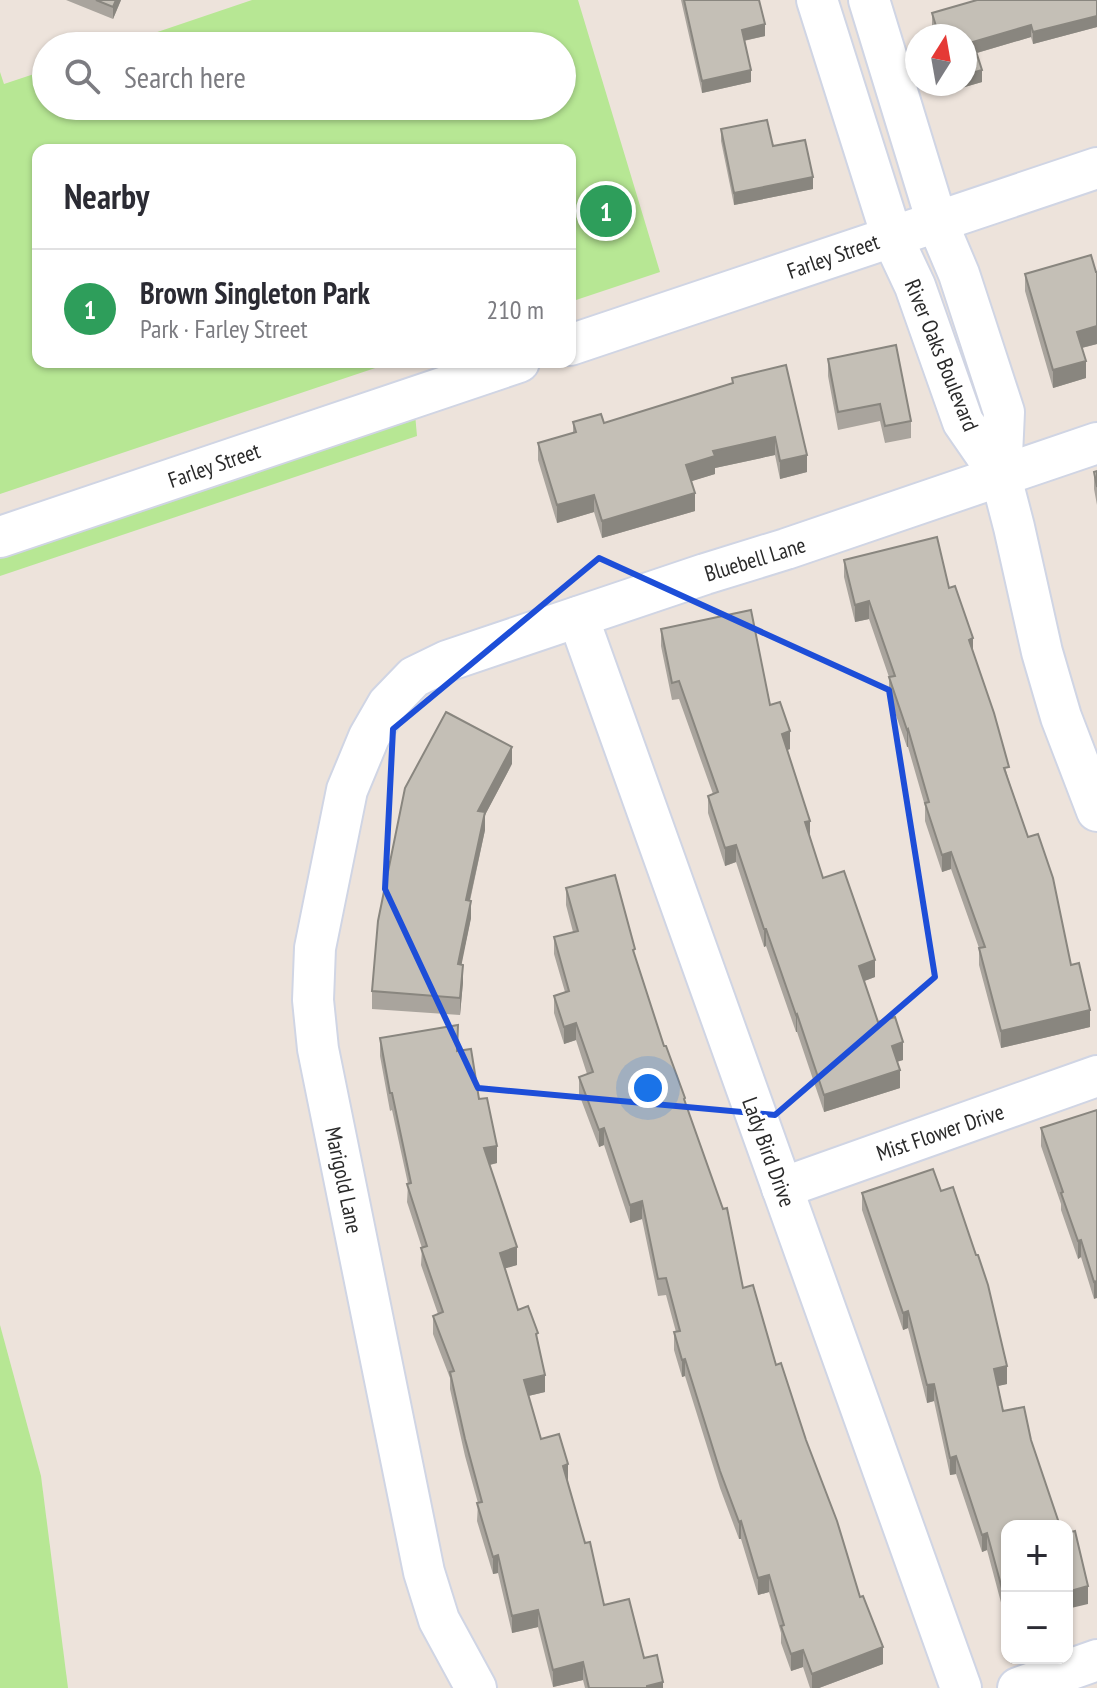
<!DOCTYPE html>
<html lang="en">
<head>
<meta charset="utf-8">
<style>
	:root { --surface:#fff; --page:#f2f2f3; --text:#2b2b33; --muted:#7c7c81; --line:#e1e1e2; --accent:#1a73e8 }
	body { margin:0; font-family:"PT Sans Narrow",sans-serif; background:var(--page); color:var(--text) }
	.controls { position:absolute; right:24px; bottom:24px; display:grid; overflow:hidden; border-radius:16px; box-shadow:0 2px 6px #0004 }
	.controls button { width:72px; height:72px; display:grid; place-items:center; padding:0; border:0; border-bottom:2px solid var(--line); background:var(--surface); color:var(--text); font:40px sans-serif }
	.compass { position:absolute; left:905px; top:24px; width:72px; height:72px; border-radius:50%; background:var(--surface); box-shadow:0 2px 6px #0004; rotate:11deg }
	.you { position:absolute; left:648px; top:1088px; width:28px; height:28px; margin:-20px; border:6px solid #fff; border-radius:50%; background:#1a73e8; box-shadow:0 0 0 12px #1a73e833 }
	.badge { display:grid; place-items:center; width:52px; height:52px; border-radius:50%; background:var(--accent); color:#fff; font-size:26px; font-weight:700 }
	.pin { position:absolute; translate:-50% -50%; border:4px solid #fff; box-shadow:0 2px 8px #0006 }
	.list { margin:0; padding:0; list-style:none }
	h2 { display:flex; justify-content:space-between; align-items:center; height:104px; margin:0; padding:0 32px; font-size:34px }
	h2 small { font-size:26px; font-weight:400; color:var(--muted) }
	.list li { display:grid; grid-template-columns:52px 1fr auto; gap:24px; align-items:center; box-sizing:border-box; height:120px; padding:0 32px; border-top:2px solid var(--line) }
	.list b { display:block; font-size:30px; white-space:nowrap }
	.list p { margin:0; font-size:26px; white-space:nowrap; color:var(--muted) }
	.list em { font-size:26px; font-style:normal; color:var(--muted) }
	.icon { flex:none; width:44px; height:44px; fill:none; stroke:currentColor; stroke-width:2; stroke-linecap:round; stroke-linejoin:round }
	.map { position:relative; flex:none; width:1097px; height:1688px; overflow:hidden }
	.search { position:absolute; background:var(--surface); box-shadow:0 2px 6px #0004; left:32px; top:32px; width:544px; height:88px; display:flex; align-items:center; gap:20px; box-sizing:border-box; padding:0 28px; border-radius:44px; color:var(--muted); font-size:30px }
	.panel { position:absolute; background:var(--surface); box-shadow:0 2px 6px #0004; left:32px; top:144px; width:544px; height:224px; border-radius:16px }
	.map>svg:first-child { display:block }
</style>
</head>
<body>
<div class="map">
<svg width="1097" height="1688" viewBox="0 0 1097 1688">
	<rect width="100%" height="100%" fill="#ede3db"/>
	<g fill="#b7e794">
		<path d="M252,0H578L660,272L570,302V150H38V362H393L0,494V72L4,84L46,70V106H562V46H116Z"/>
		<path d="M415,414L417,436L0,576V546Z"/>
		<path d="M0,1325L41,1476L68,1688H0Z"/>
	</g>
	<g fill="none" stroke-linecap="round" stroke-linejoin="round">
		<g stroke="#d0d5e4" stroke-width="44">
			<g id="minor">
				<path d="M817,0L892,237L915,286L963,422L1001,477L1014,527L1042,652L1061,717L1097,811"/>
				<path d="M869,0L937,222L959,274L1004,412L1001,477"/>
				<path d="M570,345L1097,168"/>
				<path d="M0,537L519,362"/>
				<path d="M578,617L961,1688"/>
				<path d="M782,1188L1097,1076"/>
				<path d="M476,1688L439,1620L424,1572L318,1049L313,1000L315,948L347,790L369,737L388,704L414,677L447,661L705,574L786,549L1097,443"/>
				<path d="M1018,1688L1097,1660"/>
			</g>
		</g>
		<use href="#minor" stroke="#fff" stroke-width="40"/>
	</g>
	<g fill="#a9a49d">
		<path d="M66,0H121L113,19Z"/>
		<path d="M681,0H759L765,36L744,41L751,82L702,93Z"/>
		<path d="M1097,0V27L1033,44L1031,37L977,53L982,82L951,91L949,84H965V36H935L932,25V13Z"/>
		<path d="M721,129L773,146L813,189L734,205L721,141Z"/>
		<path d="M1096,272H1097V344L1082,348L1086,378L1053,388L1025,291V274Z"/>
		<path d="M828,359L911,421V438L885,443L880,421L838,430L828,376Z"/>
		<path d="M732,378L807,472L780,479L775,455L715,468V474L691,481L695,511L602,538L594,512L557,523L538,460V443L573,433V422L604,423L732,383Z"/>
		<path d="M1097,471V505L1094,489V472Z"/>
		<path d="M844,560L949,588L973,652L1009,781L1071,965L1090,1027L1001,1048L979,965V948L951,869L942,872L925,821V806L908,747H907L889,695V677L869,619L855,622L844,577Z"/>
		<path d="M661,629L770,705L790,749L787,750L810,838L823,878L875,977L864,981L878,1022L903,1060L897,1062L900,1088L824,1112L797,1032H796L766,946L764,947L736,862L725,866L708,813V796L713,794L679,699L672,700L661,646Z"/>
		<path d="M512,764L485,815V830L470,901L471,918L461,964L463,982L460,1015L372,1009V991Z"/>
		<path d="M566,888L635,956L664,1046L685,1103L743,1288L776,1365L860,1597L883,1664L819,1688H810L803,1667L791,1671L781,1643V1633L769,1592L758,1595L741,1539H739L720,1488L685,1376L682,1377L674,1350V1332H676L666,1295L658,1296L642,1219L630,1223L604,1145L599,1147L579,1094V1077L587,1074L576,1040L564,1044L554,1013V996L565,992L554,954V937L573,932L566,905Z"/>
		<path d="M380,1038L458,1051L479,1099L497,1163L490,1165L517,1265L505,1268L518,1310L538,1345L545,1392L528,1396L541,1439L567,1482L604,1605L644,1658L663,1688H585L583,1680L553,1687L538,1627L512,1633L498,1573L493,1574L477,1521L478,1503L465,1456L450,1389V1378L433,1334V1316L438,1314L421,1265L422,1248L407,1202L408,1184L392,1110L390,1111L380,1056Z"/>
		<path d="M1097,1110L1094,1299L1081,1257L1078,1259L1061,1210V1204L1041,1146V1128Z"/>
		<path d="M862,1193L1007,1384L997,1386L1007,1526V1625L987,1550L982,1552L956,1474L950,1475L934,1401L927,1403L908,1328L903,1330L862,1210Z"/>
	</g>
	<g fill="#89867f">
		<path d="M116,0H121L113,19V7Z"/>
		<path d="M1097,16V27L1033,44V32Z"/>
		<path d="M765,24V36L742,41V30Z"/>
		<path d="M1031,25V37L973,54V42Z"/>
		<path d="M751,70V82L702,93V81Z"/>
		<path d="M982,70V82L951,91V84H965V75Z"/>
		<path d="M813,177V189L734,205V193Z"/>
		<path d="M1097,326V344L1077,349V332Z"/>
		<path d="M1086,361V378L1053,388V370Z"/>
		<path d="M775,437V455L715,468V474L686,483V465L713,451Z"/>
		<path d="M807,455V472L780,479V461Z"/>
		<path d="M695,493V511L602,538V521Z"/>
		<path d="M594,495V512L557,523V505Z"/>
		<path d="M869,601V619L855,622V605Z"/>
		<path d="M973,638V656L969,640Z"/>
		<path d="M908,729V747H907V730Z"/>
		<path d="M790,731V749L782,752V734Z"/>
		<path d="M512,747V764L485,815V830L466,917V900L478,811Z"/>
		<path d="M810,821V838L805,822Z"/>
		<path d="M736,845V862L725,866V848Z"/>
		<path d="M951,852V869L942,872V855Z"/>
		<path d="M471,901V918L458,982V964Z"/>
		<path d="M764,929H766V946L764,947Z"/>
		<path d="M875,960V977L859,983V966Z"/>
		<path d="M463,965V982L460,1015V998Z"/>
		<path d="M1090,1010V1027L1001,1048V1031Z"/>
		<path d="M797,1014V1032H796V1015Z"/>
		<path d="M576,1023V1040L564,1044V1027Z"/>
		<path d="M903,1042V1060L892,1063V1046Z"/>
		<path d="M900,1070V1088L824,1112V1095Z"/>
		<path d="M604,1128V1145L599,1147V1130Z"/>
		<path d="M497,1146V1163L484,1166V1148Z"/>
		<path d="M642,1201V1219L630,1223V1205Z"/>
		<path d="M1081,1240V1257L1078,1259V1241Z"/>
		<path d="M517,1247V1265L500,1270V1253Z"/>
		<path d="M1097,1281V1298L1094,1299V1282Z"/>
		<path d="M908,1311V1328L903,1330V1313Z"/>
		<path d="M685,1359V1376L682,1377V1360Z"/>
		<path d="M1007,1366V1384L994,1387V1369Z"/>
		<path d="M545,1375V1392L524,1397V1380Z"/>
		<path d="M934,1384V1401L927,1403V1385Z"/>
		<path d="M956,1456V1474L950,1475V1458Z"/>
		<path d="M568,1464V1482L563,1466Z"/>
		<path d="M741,1521V1539H739V1522Z"/>
		<path d="M987,1533V1550L982,1552V1535Z"/>
		<path d="M498,1555V1573L493,1574V1557Z"/>
		<path d="M769,1575V1592L758,1595V1578Z"/>
		<path d="M1088,1586V1604L1067,1609V1592Z"/>
		<path d="M538,1610V1627L512,1633V1616Z"/>
		<path d="M883,1647V1664L819,1688H812V1674Z"/>
		<path d="M803,1650V1667L791,1671V1654Z"/>
		<path d="M583,1662V1680L553,1687V1670Z"/>
		<path d="M663,1682V1688H647V1686Z"/>
	</g>
	<g fill="#c4bfb6" stroke="#89867f" stroke-width="2">
		<path d="M96,0H116L113,7Z"/>
		<path d="M684,0H759L765,24L742,30L751,70L702,81Z"/>
		<path d="M977,0H1097V16L1033,32L1031,25L973,42L982,70L965,75V36H939L932,13Z"/>
		<path d="M767,120L773,146L805,140L813,177L734,193L721,129Z"/>
		<path d="M1091,255L1096,272H1097V326L1077,332L1086,361L1053,370L1025,274Z"/>
		<path d="M896,345L911,421L885,426L880,404L838,412L828,359Z"/>
		<path d="M786,365L807,455L780,461L775,437L713,451L715,456L686,465L695,493L602,521L594,495L557,505L538,443L576,432L573,422L601,414L604,423L733,383L732,378Z"/>
		<path d="M1097,471V487L1094,472Z"/>
		<path d="M937,537L949,588L955,586L973,638L969,640L994,713L1009,767L1004,768L1028,837L1038,834L1053,878L1071,965L1079,963L1090,1010L1001,1031L979,948L985,947L951,852L942,855L925,803L929,802L908,729L907,730L889,677L895,676L869,601L855,605L844,560Z"/>
		<path d="M751,610L770,705L780,702L790,731L782,734L810,821L805,822L823,878L844,871L875,960L859,966L878,1022L895,1017L903,1042L892,1046L900,1070L824,1095L797,1014L796,1015L766,929H764L736,845L725,848L708,796L718,792L679,681L672,683L661,629Z"/>
		<path d="M446,712L512,747L478,811L485,812L466,900L471,901L458,964L463,965L460,998L372,991L378,921L405,788Z"/>
		<path d="M615,875L635,949L633,950L664,1046H666L685,1098L684,1099L723,1209L727,1208L743,1288L753,1285L776,1365L781,1363L806,1440L837,1521L860,1597L863,1596L883,1647L812,1674L803,1650L791,1654L781,1626L784,1625L769,1575L758,1578L741,1521L739,1522L720,1471L685,1359L682,1360L674,1332L680,1331L666,1278L658,1279L642,1201L630,1205L604,1128L599,1130L579,1077L593,1072L576,1023L564,1027L554,996L569,991L554,937L578,931L566,888Z"/>
		<path d="M458,1025L457,1051L471,1049L479,1099L487,1098L497,1146L484,1148L517,1247L500,1253L518,1310L528,1306L538,1333L536,1334L545,1375L524,1380L541,1439L559,1434L568,1464L563,1466L585,1543L590,1542L604,1605L629,1599L644,1658L657,1655L663,1682L647,1686V1688H589L583,1662L553,1670L538,1610L512,1616L498,1555L493,1557L477,1503L482,1502L465,1439L450,1372L454,1371L433,1316L443,1312L421,1248L427,1246L407,1184L411,1183L392,1093H390L380,1038Z"/>
		<path d="M1097,1110V1281L1094,1282L1081,1240L1078,1241L1061,1193L1063,1192L1041,1128Z"/>
		<path d="M933,1169L941,1191L953,1187L976,1255H978L988,1285L1007,1366L994,1369L1003,1411L1024,1407L1031,1440L1060,1526H1007V1607L987,1533L982,1535L956,1456L950,1458L934,1384L927,1385L908,1311L903,1313L862,1193Z"/>
		<path d="M1075,1531L1088,1586L1067,1592V1533Z"/>
	</g>
	<path fill="none" stroke="#1d4ed8" stroke-width="6" stroke-linejoin="round" d="M599,558L889,690L935,977L775,1115L478,1088L385,889L393,729Z"/>
	<g text-anchor="middle" dominant-baseline="central" stroke-width="7" stroke-linejoin="round" paint-order="stroke">
		<g font-size="22" fill="#2a2a2a" stroke="#fff">
			<text transform="translate(833 256) rotate(-19)">Farley Street</text>
			<text transform="translate(942 355) rotate(68)">River Oaks Boulevard</text>
			<text transform="translate(214 465) rotate(-19)">Farley Street</text>
			<text transform="translate(755 559) rotate(-17)">Bluebell Lane</text>
			<text transform="translate(940 1132) rotate(-19)">Mist Flower Drive</text>
			<text transform="translate(769 1152) rotate(70)">Lady Bird Drive</text>
			<text transform="translate(344 1180) rotate(78)">Marigold Lane</text>
		</g>
	</g>
</svg>
<div class="controls">
<button>+</button>
<button>−</button>
</div>
<svg class="compass" viewBox="-18 -18 36 36"><path d="M0-13l5 13h-10z" fill="#e53935"/><path d="M0 13l5-13h-10z" fill="#7c7c81"/></svg>
<div class="you"></div>
<div class="pin badge" style="left:606px;top:211px;background:#2e9e5b">1</div>
<div class="search"><svg class="icon" aria-label="search" viewBox="0 0 24 24"><circle cx="10" cy="10" r="6"/><path d="M15 15l6 6"/></svg>Search here</div>
<section class="panel">
<h2>Nearby<small></small></h2>
<ul class="list">
<li><span class="badge" style="background:#2e9e5b">1</span><div><b>Brown Singleton Park</b><p>Park · Farley Street</p></div><em>210 m</em></li>
</ul>
</section>
</div>
</body>
</html>
